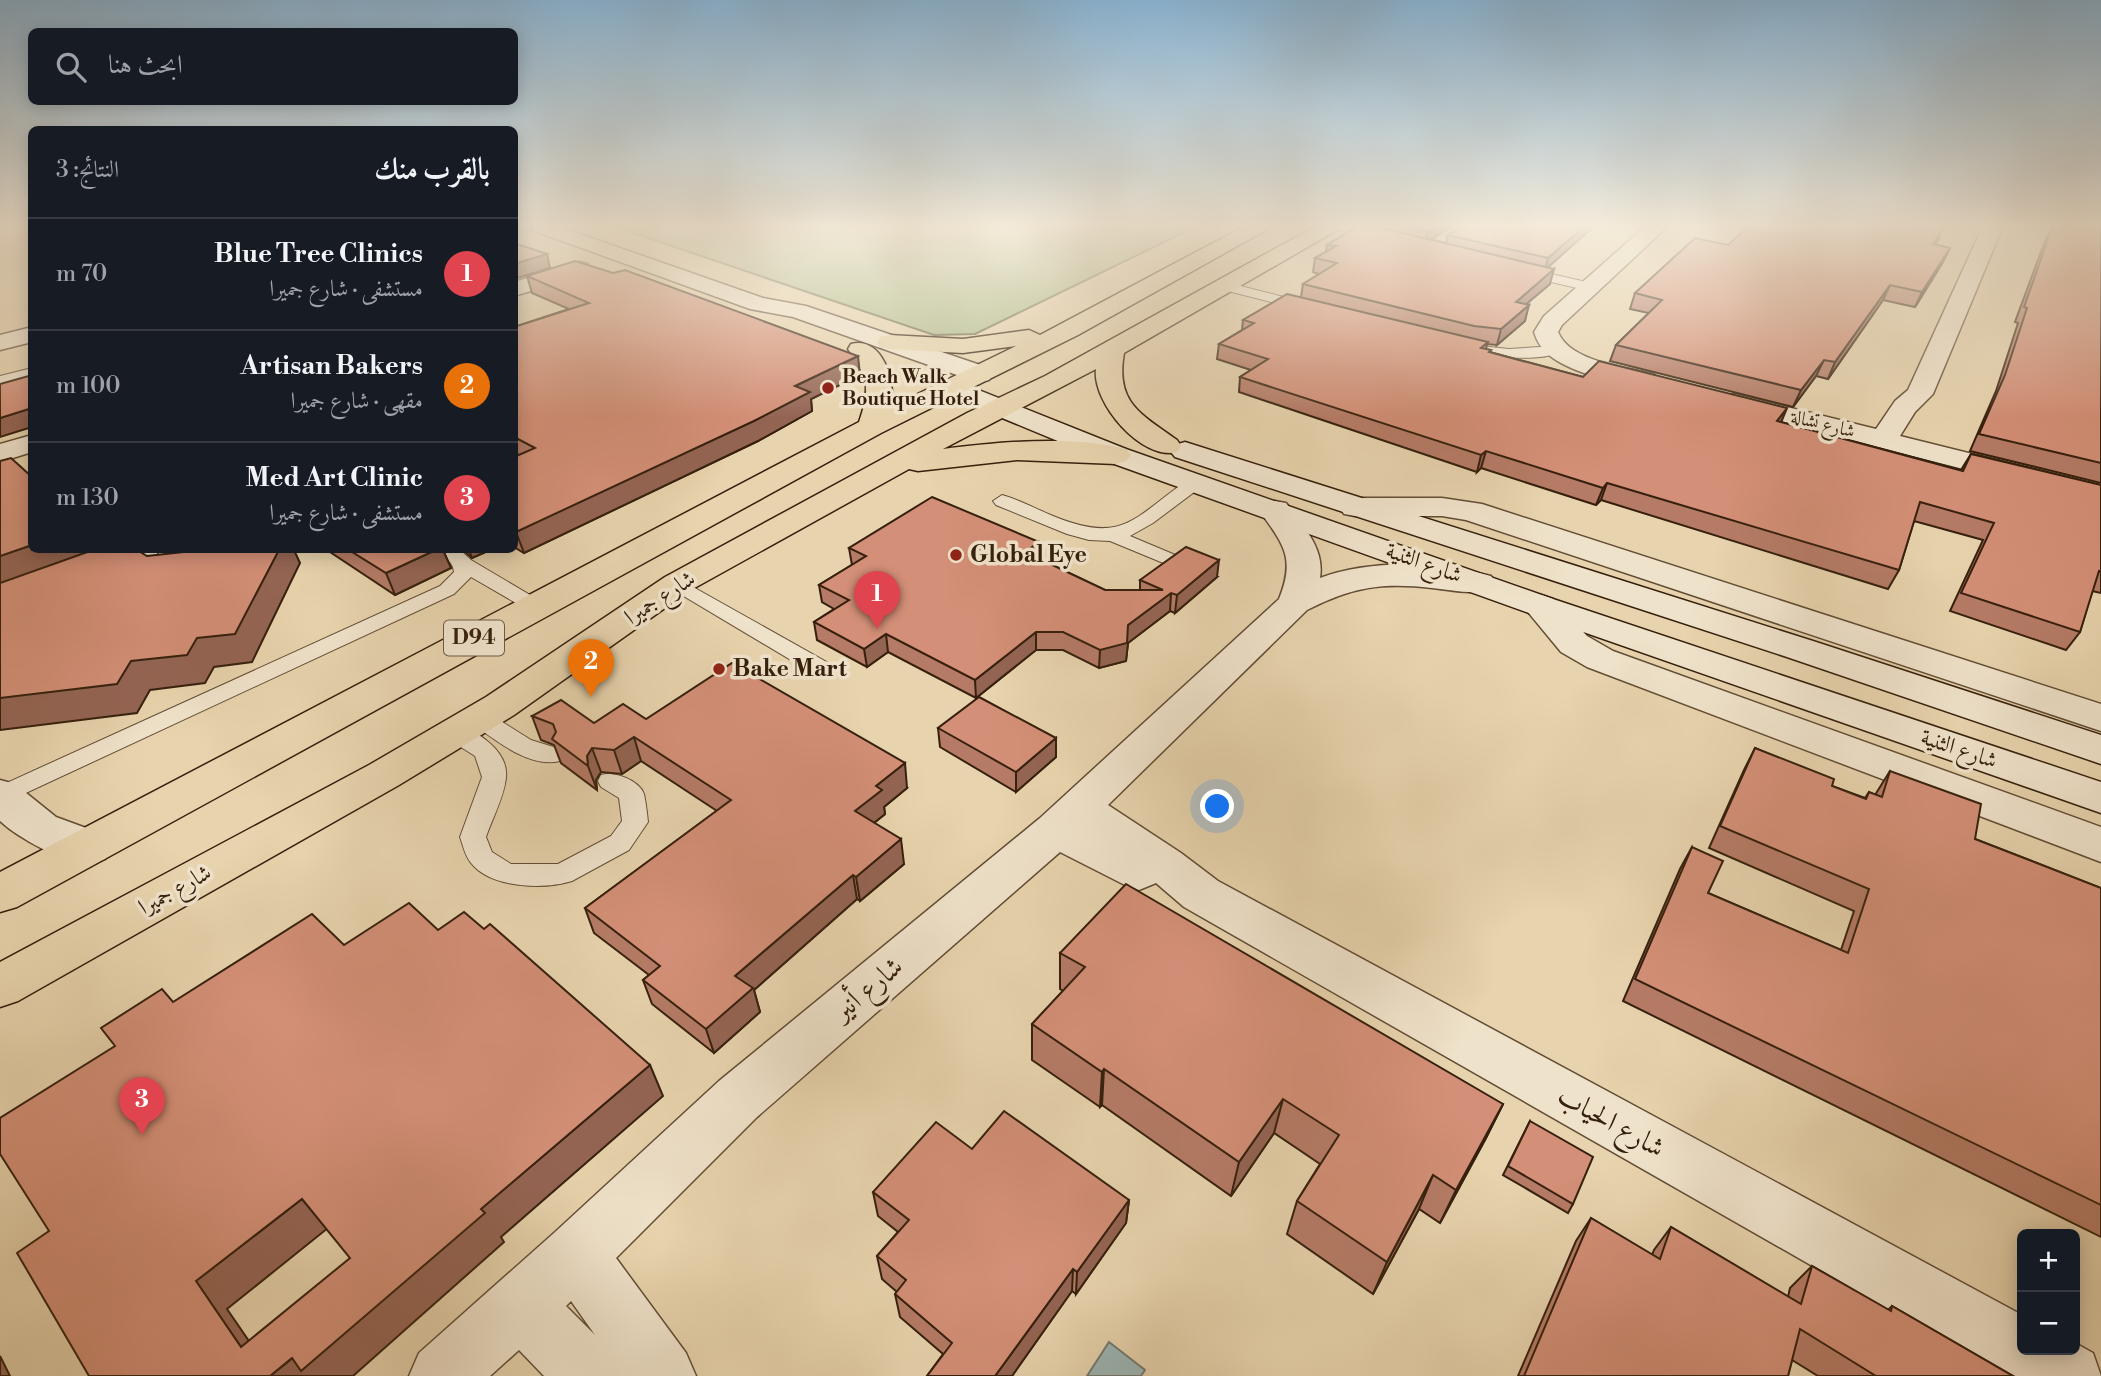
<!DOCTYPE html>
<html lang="ar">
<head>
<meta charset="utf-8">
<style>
	:root { --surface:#171b24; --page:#20242c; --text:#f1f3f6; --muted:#9ea1a6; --line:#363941; --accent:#c59692 }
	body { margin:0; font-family:"Libre Bodoni",Amiri,serif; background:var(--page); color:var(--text); direction:rtl }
	.controls { position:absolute; right:21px; bottom:21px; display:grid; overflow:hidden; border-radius:10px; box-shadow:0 4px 18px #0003 }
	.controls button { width:63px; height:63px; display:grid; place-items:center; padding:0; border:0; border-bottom:2px solid var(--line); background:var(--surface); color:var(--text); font:35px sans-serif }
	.you { position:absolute; left:1218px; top:807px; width:24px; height:24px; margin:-18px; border:5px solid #fff; border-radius:50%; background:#1a73e8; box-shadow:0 0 0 10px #1a73e833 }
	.badge { display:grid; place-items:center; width:46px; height:46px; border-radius:50%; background:var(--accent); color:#fff; font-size:23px; font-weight:700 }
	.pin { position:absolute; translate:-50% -58px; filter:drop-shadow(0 2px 4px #0008) }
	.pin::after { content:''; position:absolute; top:37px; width:24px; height:21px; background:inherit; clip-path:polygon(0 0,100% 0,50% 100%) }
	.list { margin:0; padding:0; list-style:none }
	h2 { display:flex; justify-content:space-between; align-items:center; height:91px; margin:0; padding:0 28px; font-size:30px }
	h2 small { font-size:23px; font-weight:400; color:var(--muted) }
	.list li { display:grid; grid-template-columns:46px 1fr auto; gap:21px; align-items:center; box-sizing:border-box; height:112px; padding:0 28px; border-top:2px solid var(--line) }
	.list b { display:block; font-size:26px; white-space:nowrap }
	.list p { margin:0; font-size:23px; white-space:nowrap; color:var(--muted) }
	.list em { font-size:23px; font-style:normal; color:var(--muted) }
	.icon { flex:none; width:38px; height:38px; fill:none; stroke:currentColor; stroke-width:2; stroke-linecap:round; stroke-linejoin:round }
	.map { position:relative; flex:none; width:2101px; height:1376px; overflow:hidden; direction:ltr }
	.search { position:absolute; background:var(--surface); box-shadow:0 4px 18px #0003; left:28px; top:28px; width:490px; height:77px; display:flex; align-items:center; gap:18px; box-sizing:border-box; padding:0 24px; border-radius:10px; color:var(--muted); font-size:26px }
	.panel { position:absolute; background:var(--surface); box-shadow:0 4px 18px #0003; left:28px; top:126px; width:490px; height:427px; border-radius:10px; direction:rtl }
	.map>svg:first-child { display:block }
</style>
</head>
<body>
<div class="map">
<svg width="2101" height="1376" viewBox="0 0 2101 1376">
	<rect width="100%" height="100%" fill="#e7d3ad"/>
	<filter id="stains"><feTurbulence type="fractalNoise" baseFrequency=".00286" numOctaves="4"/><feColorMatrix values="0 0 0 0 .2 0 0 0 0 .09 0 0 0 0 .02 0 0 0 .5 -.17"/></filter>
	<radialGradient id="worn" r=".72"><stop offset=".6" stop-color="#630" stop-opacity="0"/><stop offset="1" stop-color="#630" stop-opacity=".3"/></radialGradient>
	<path fill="#afbe8e" stroke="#726f4e" stroke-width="2" d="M613,226H1177L1191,229L975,334L934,335Z"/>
	<path fill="#9bb5b5" stroke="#737972" stroke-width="2" d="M1109,1342L1145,1370L1141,1376H1087Z"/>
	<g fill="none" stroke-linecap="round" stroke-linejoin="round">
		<g stroke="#624d35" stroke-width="2">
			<g id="service">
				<path d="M514,226H532L514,232Z"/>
				<path d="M1325,226H1345L1385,237L1379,241Z"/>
				<path d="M1456,226L1470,227L1431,252H1423V246Z"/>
				<path d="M1521,267L1595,284L1597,287L1590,291L1516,274L1515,271Z"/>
				<path d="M1225,282L1311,304L1313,307L1306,311L1220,289V283Z"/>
				<path d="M1461,344L1509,349L1555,346L1562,350C1547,364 1476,356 1456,351L1454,348Z"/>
				<path d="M32,368V377L0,386V376Z"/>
				<path d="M1195,478L1204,483L1201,487L1153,523L1130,536L1180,557L1183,561L1180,565L1173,567L1110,541L1089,540L1067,534L996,505L993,501L1002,495C1020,500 1036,509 1053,516C1124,545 1133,518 1189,479Z"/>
				<path d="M437,550H460L471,560L542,602L545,606L542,610H528L471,577L454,594L0,805V786L440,586L454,572C453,558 441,559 437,550Z"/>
				<path d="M677,578L832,665L835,670L832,675H816L670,588L667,584L670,580Z"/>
				<path d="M480,710L488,713L531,740L560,749L563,755L560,761C530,769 495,740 472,723L468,718L472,713Z"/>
				<path d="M456,725C478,731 509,751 506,778C504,797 492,819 486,837L492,852L511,864H558L611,836L622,821L619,798L601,787L598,781L601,775C614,771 639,780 644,794C646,803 647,813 648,822L629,850L572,881C544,890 490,888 471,863C465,856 463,845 460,837L482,777L475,756L448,739L444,733L448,727Z"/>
			</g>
		</g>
		<g stroke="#624d35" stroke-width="3">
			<g id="minor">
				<path d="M529,226H557L763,298L806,306L989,368L993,374L989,380L980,382L971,380L793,317L750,309L532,230Z"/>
				<path d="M1646,226H1668L1562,325L1558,332C1570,362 1626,367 1654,374L1658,380L1654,386C1631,391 1567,371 1549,355C1541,348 1537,342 1534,332L1544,316Z"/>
				<path d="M1983,226H2003L1933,394L1915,412L1900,436L2101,486V504L1724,408L1720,402L1724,396L1734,394L1876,429L1895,401L1908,390Z"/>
				<path d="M580,262L588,264L591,269L588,274L514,296V282Z"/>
				<path d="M32,327V342L0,350V335Z"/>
				<path d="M32,435V452L0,462V444Z"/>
				<path d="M1355,498H1442L1482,504L2101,704V731L1466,520L1442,516H1355L1344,514L1339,507L1344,500Z"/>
				<path d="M1275,501L1286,503C1303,526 1325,548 1320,578C1373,559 1437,562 1491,576L1496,583L1491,590C1472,595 1452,590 1432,588C1382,582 1352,587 1307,610L1108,805L1181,853L1218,881L2022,1315V1350H2075V1343L2093,1353L2101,1376H2005L1184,907L1156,883L1139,890L1123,884L1060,852L757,1117L616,1258L686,1353L696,1376H544L519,1350L490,1376H409L419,1353L554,1233L719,1081L1040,818L1279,599C1296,557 1283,544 1259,510L1264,503ZM571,1301L595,1335L566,1306Z"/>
				<path d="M114,550H159L155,557L0,617V594Z"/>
				<path d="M1541,595L1553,599L1587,636L1613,651L2101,827V862L1587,667L1561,652L1523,606L1529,599Z"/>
				<path d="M0,780L15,784L56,817L105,835L111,847L105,859C100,860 94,864 89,864C65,864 17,837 0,821Z"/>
			</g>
		</g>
		<g stroke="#36200d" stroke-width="3">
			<g id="secondary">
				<path d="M951,379L1126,449L1553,599L2101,782V813L1529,613L1106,461L942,393L938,387L942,381Z"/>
				<path d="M1185,442L1813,641L2101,735V764L1787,657L1175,457L1170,451L1175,445Z"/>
			</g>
		</g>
		<g stroke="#36200d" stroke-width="3">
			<g id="primary">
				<path d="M1245,226H1269L1266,230L1078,335L881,433L17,907L0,912V872L859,422C871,387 868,379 848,349L851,344C883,336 896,382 891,407L1016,346L963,353L889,349L880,347L877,342L880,337L889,335L963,339L1029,330L1040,335Z"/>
				<path d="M1316,226H1340L1337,230L1124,353C1115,403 1141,414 1177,440L1181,446L1177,452C1142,461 1092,403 1096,369L943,449C999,442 1071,435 1126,449L1131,455L1126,461L1116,464L1017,460L918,471L909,469L689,591L514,715L399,785L18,1001L0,1007V962L369,765L486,697L665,577L967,413L1045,376Z"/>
			</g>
		</g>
		<use href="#service" fill="#efe2ca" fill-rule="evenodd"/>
		<use href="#minor" fill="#efe2ca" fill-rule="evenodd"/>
		<use href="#secondary" fill="#efe2ca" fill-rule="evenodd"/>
		<use href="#primary" fill="#e7d3ad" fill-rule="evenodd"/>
	</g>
	<g fill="#b57b66" stroke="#36200d" stroke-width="2">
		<path d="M1358,226H1452L1430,239L1446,243L1447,235L1594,226L1548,267L1550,284L1526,304L1525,321L1497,345L1487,344L1486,349L1491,350L1490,352L1583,377L1781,422L1961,470L1971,454L2101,485V593L2092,591L2080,632L2066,650L1950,611L1983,540L1914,521L1899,570L1888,589L1601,500L1596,505L1481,468L1477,472L1239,392L1240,377L1251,370L1217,359L1219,344L1242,330L1243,320L1301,297L1303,284L1319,274L1313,272L1315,258L1326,252L1327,245Z"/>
		<path d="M2064,226H2101V483L1970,451L1996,391L2018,323L2015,322L2045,241L2052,228L2062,229Z"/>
		<path d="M1940,237L1935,245L1950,248L1943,262L1915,307L1883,300L1828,379L1816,376L1793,407L1610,361L1616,345L1649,313L1630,309L1635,293L1728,245Z"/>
		<path d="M527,276L860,375L811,399L812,411L758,441L524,553L514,547V457L519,455L514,453V327L569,309L532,293Z"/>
		<path d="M1039,542V559L1105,590H1140V580L1217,577L1175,613L1170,611L1128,643L1126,661L1099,668L1063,650H1036L976,698L888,652L867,667L817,640L814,622L834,609L822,602L819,585L852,565L849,548Z"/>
		<path d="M327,550H443L451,568L395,595Z"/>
		<path d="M463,550H490L472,558Z"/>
		<path d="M532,716L594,723L646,719L907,788L884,807L885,814L874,823L904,864L860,901L857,899L754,990L760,1012L714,1053L652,1004L643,980L649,975L594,933L585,908L717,811L641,761L622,774L601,772L596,780L597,790L561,763L554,745L541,740Z"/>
		<path d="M938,728L1056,738V757L1016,792L940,747Z"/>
		<path d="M1755,748L1832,786L1865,798L1869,792L1875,795L1890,771L1975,839L2101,888V1237L1623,1001L1680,869L1692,847L1708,893L1841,950L1854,911L1709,848L1744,770Z"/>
		<path d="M1060,953L1503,1104L1486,1138L1440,1223L1419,1209L1373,1294L1287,1234L1297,1201L1320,1164L1274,1133L1231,1196L1102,1105L1100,1107L1032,1060V1024L1063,991L1060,989Z"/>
		<path d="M1530,1121L1573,1204L1568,1213L1503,1175Z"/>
		<path d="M972,1149L1129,1200L1126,1223L1076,1294L1072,1291L1012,1376H927L943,1354L900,1317L895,1294L897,1292L882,1279L877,1256L898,1232L878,1216L873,1192Z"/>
		<path d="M1591,1218L1652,1255L1654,1250L1671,1227L1788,1297L1790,1288L1812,1266L1888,1310L1892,1306L2013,1376H1818L1792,1360L1788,1376H1518L1576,1241Z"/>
	</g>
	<g fill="#946453" stroke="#36200d" stroke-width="2">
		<path d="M1436,226H1452L1426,242L1428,231Z"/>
		<path d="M1585,226H1594L1545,270L1548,258Z"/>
		<path d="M1950,248L1943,262L1915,307L1922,292Z"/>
		<path d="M547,254L550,268L514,279V264Z"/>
		<path d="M1554,269L1550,284L1511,317L1516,302Z"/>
		<path d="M1890,285L1883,300L1828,379L1835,362Z"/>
		<path d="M1529,305L1525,321L1497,345L1501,329Z"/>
		<path d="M858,356L860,375L811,399L812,411L758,441L524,553L516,532L795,386Z"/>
		<path d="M1824,360L1816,376L1793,407L1801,390Z"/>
		<path d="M32,408V427L0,437V418Z"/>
		<path d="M1787,408L1780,425L1777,421Z"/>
		<path d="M1486,451L1481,468L1477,472L1481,455Z"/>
		<path d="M1607,483L1601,500L1596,505L1603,488Z"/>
		<path d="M1039,542V559L1025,552Z"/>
		<path d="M32,545V550H108L0,591V556Z"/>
		<path d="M279,550H294L300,563L252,662L214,667L205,683L150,690L137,713L0,730V698L131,661L197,638Z"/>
		<path d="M435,550H443L451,568L395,595L386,573Z"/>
		<path d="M469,550H490L472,558Z"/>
		<path d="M1219,560L1217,577L1175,613L1177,595Z"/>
		<path d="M1171,593L1170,611L1128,643L1126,661L1099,668L1100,650L1128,625Z"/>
		<path d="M1036,632V650L976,698L975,680Z"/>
		<path d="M886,634L888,652L867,667L864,649Z"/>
		<path d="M634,737L641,761L622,774L614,750Z"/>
		<path d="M1056,738V757L1016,792V772Z"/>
		<path d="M592,748L601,772L596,780L597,790L588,766L587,756Z"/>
		<path d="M905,763L907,788L884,807L885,814L859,835L855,811L876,786Z"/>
		<path d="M901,839L904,864L860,901L856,877Z"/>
		<path d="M853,875L857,899L754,990L760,1012L714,1053L706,1029L735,976Z"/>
		<path d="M650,1065L663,1096L501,1237L504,1242L353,1376H270L481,1209Z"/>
		<path d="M1104,1069L1102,1105L1100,1107L1102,1072Z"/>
		<path d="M1283,1099L1274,1133L1231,1196L1239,1162Z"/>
		<path d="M1503,1104L1486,1138L1440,1223L1456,1190Z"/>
		<path d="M1433,1175L1419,1209L1373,1294L1387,1262Z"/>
		<path d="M302,1199L328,1228L227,1309L271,1373L241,1347L196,1281Z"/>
		<path d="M1129,1200L1126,1223L1076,1294L1077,1272Z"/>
		<path d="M1073,1269L1072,1291L1012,1376H995Z"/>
		<path d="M0,1356L10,1376H0Z"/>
	</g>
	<g fill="#d38f77" stroke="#36200d" stroke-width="2" fill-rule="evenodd">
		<path d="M1358,226H1373L1554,269L1516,302L1529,305L1501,329L1474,326L1303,284L1337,263L1315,258L1336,246L1327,245Z"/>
		<path d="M1407,226H1436L1428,231Z"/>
		<path d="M1464,226H1585L1548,258L1447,235Z"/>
		<path d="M1749,226H1945L1933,244L1950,248L1922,292L1890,285L1835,362L1824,360L1801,390L1616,345L1662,300L1635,293L1695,238L1728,245Z"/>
		<path d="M2065,226H2101V463L1979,434L2005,375L2027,308L2024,307L2052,228L2063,229Z"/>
		<path d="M514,243L547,254L514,264Z"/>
		<path d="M575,261L613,273L625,270L858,356L795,386L810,392L754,421L516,532L514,530V457L535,448L514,437V327L589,303L527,276Z"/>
		<path d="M1287,294L1488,342L1481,348L1491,350L1489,352L1583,377L1599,361L1787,408L1777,421L1963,471L1971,454L2101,485V572L2099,571L2080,632L1961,593L1994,523L1920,502L1899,570L1607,483L1603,488L1486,451L1481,455L1240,377L1268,359L1219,344L1254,323L1243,320Z"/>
		<path d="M32,375V408L0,418V384Z"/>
		<path d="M11,458L32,477V545L0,556V461Z"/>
		<path d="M932,497L1039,542L1025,552L1105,590H1163L1140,580L1186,547L1219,560L1177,595L1171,593L1128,625L1127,643L1100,650L1063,632H1036L975,680L886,634L864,649L814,622L849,600L819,585L866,556L849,548Z"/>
		<path d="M93,550H137L147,556L202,550H279L235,634L197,638L187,655L131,661L117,684L0,698V583Z"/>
		<path d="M349,550H436L386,573Z"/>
		<path d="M732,663L905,763L876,786L882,790L855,811L901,839L856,877L853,875L735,976L753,988L706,1029L643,980L660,966L585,908L731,800L634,737L614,750L592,748L587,756L588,766L552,739L556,732L553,724L532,716L561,700L594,723L623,704L646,719Z"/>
		<path d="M979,697L1056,738L1016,772L938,728Z"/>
		<path d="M1755,748L1834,779L1832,786L1866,799L1869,792L1882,797L1890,771L1981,804L1975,839L2101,888V1205L1635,979L1692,847L1723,861L1708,893L1848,953L1869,889L1720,826Z"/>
		<path d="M1126,884L1503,1104L1456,1190L1433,1175L1387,1262L1297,1201L1339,1135L1283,1099L1239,1162L1104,1069L1102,1072L1032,1024L1085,967L1060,953Z"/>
		<path d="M409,903L438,930L464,912L484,929L490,924L650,1065L481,1209L485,1213L301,1371L292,1358L270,1376H89L17,1253L49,1231L0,1154V1118L115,1046L101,1028L162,989L173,1002L312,914L344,945ZM302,1199L350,1258L241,1347L196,1281Z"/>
		<path d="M1004,1111L1129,1200L1077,1272L1073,1269L995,1376H927L952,1343L895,1294L906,1280L877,1256L909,1220L873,1192L936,1122L972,1149Z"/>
		<path d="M1530,1121L1593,1157L1573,1204L1508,1166Z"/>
		<path d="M1591,1218L1660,1259L1671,1227L1801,1304L1812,1266L1891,1311L1892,1306L2013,1376H1876L1800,1329L1788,1376H1524Z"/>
	</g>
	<linearGradient id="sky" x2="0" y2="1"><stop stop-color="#89b4d4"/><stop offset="0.54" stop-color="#f4ebda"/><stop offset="1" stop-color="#f4ebda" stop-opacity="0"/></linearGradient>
	<rect width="2101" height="418" fill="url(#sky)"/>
	<g fill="#8f2418" stroke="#efe2ca" stroke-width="2.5">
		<circle cx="828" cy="388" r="7"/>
		<circle cx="956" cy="555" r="7"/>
		<circle cx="719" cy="669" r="7"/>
	</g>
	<g text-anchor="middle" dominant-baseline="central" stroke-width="7" stroke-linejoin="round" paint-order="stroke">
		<g font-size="19" font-weight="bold" fill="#36200d" stroke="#efe2ca" text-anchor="start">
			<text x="842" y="377">Beach Walk<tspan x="842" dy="22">Boutique Hotel</tspan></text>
		</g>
		<g font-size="19" fill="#36200d" stroke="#efe2ca">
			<text transform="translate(1823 424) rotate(14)">شارع تشالة</text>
		</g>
		<rect fill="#efe2ca" stroke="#6e5a46" stroke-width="2" x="444" y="620.5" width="60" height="35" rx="5"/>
		<g font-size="21" font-weight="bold" fill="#36200d">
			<text x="474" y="638">D94</text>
		</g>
		<g font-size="23" font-weight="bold" fill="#36200d" stroke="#efe2ca" text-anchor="start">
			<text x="970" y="555">Global Eye</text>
			<text x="733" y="669">Bake Mart</text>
		</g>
		<g font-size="23" fill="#36200d" stroke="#efe2ca">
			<text transform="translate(1424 563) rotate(20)">شارع الثنية</text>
			<text transform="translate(660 598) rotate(-33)">شارع جميرا</text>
			<text transform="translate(1959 749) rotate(19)">شارع الثنية</text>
			<text transform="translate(175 890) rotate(-29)">شارع جميرا</text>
		</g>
		<g font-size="28" fill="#36200d" stroke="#efe2ca">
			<text transform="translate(868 989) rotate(-40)">شارع أنير</text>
			<text transform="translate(1611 1122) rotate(29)">شارع الحياب</text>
		</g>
	</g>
	<rect width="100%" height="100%" filter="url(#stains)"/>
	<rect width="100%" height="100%" fill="url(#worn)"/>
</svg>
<div class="controls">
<button>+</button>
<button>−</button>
</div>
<div class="you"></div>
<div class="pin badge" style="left:877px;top:629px;background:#e0444e">1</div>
<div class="pin badge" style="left:591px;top:697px;background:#e8710a">2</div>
<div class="pin badge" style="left:142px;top:1135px;background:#e0444e">3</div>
<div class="search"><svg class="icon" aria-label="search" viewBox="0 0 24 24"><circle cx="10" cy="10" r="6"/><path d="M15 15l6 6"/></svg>ابحث هنا</div>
<section class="panel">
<h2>بالقرب منك<small>النتائج: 3</small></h2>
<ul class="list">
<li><span class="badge" style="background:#e0444e">1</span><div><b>Blue Tree Clinics</b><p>مستشفى · شارع جميرا</p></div><em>70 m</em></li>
<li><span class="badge" style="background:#e8710a">2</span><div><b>Artisan Bakers</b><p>مقهى · شارع جميرا</p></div><em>100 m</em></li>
<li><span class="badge" style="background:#e0444e">3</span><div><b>Med Art Clinic</b><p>مستشفى · شارع جميرا</p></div><em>130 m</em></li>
</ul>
</section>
</div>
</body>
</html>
